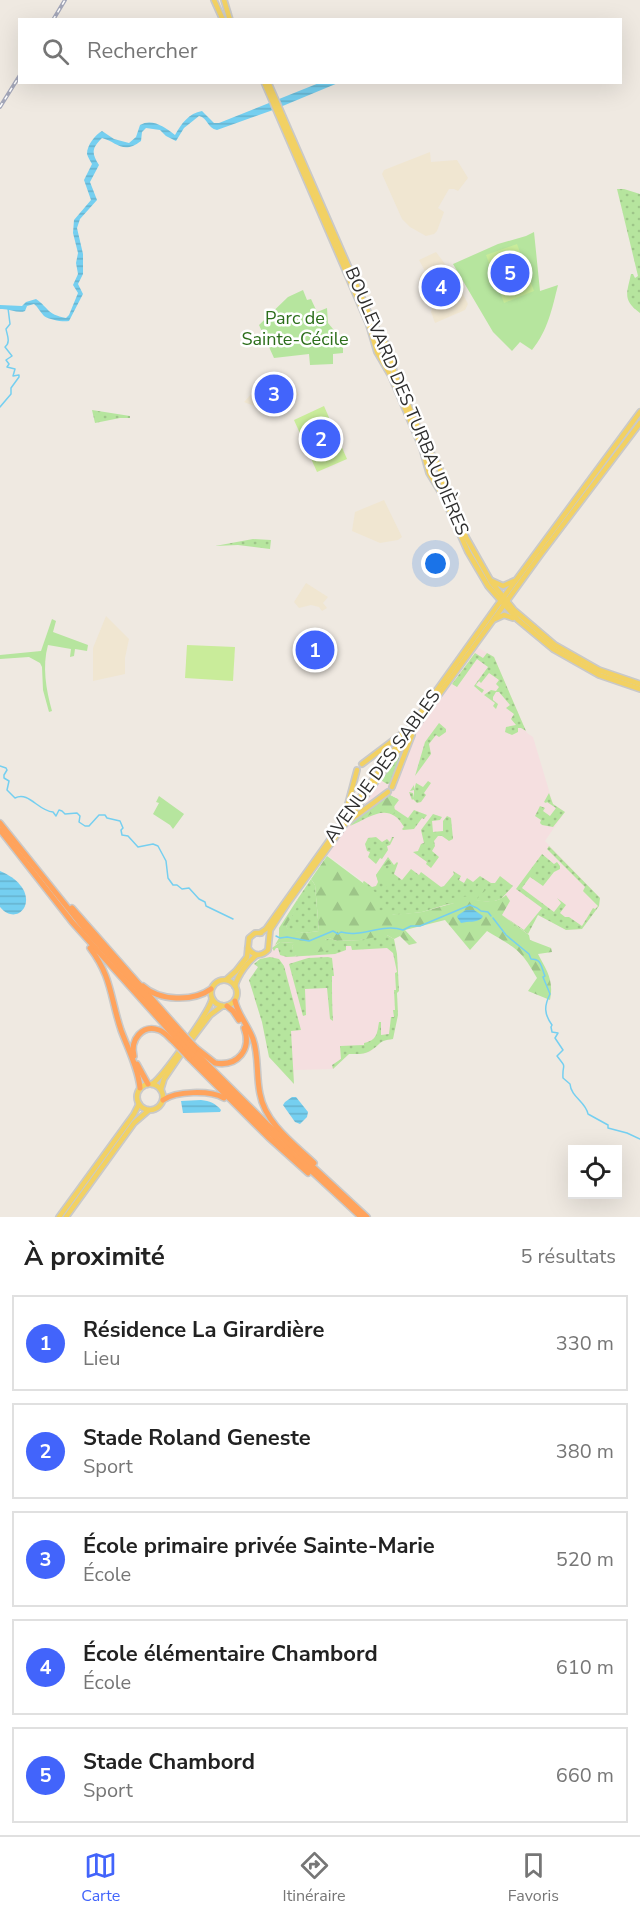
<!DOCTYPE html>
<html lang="fr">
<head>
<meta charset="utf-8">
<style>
	:root { --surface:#fff; --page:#f6f6f6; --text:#222; --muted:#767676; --line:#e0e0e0; --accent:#4264fb }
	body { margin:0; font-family:"Nunito Sans",sans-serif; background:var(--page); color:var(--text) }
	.controls { position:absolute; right:18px; bottom:18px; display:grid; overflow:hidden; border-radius:0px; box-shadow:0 6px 24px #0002 }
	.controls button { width:54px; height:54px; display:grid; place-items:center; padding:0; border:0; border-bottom:2px solid var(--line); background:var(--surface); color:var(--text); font:30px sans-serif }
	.you { position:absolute; left:436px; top:564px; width:21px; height:21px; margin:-15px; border:4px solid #fff; border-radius:50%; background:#1a73e8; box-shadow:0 0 0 9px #1a73e833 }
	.badge { display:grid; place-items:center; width:39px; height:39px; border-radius:50%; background:var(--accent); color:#fff; font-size:20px; font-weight:700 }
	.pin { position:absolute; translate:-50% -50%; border:3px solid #fff; box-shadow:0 2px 6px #0006 }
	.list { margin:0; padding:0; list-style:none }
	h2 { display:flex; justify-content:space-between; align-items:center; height:78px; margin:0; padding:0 24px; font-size:26px }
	h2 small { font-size:20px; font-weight:400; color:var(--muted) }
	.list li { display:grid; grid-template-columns:39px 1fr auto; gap:18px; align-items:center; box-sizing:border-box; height:96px; margin:0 12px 12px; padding:0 12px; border:2px solid var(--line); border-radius:0px }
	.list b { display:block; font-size:22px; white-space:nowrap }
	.list p { margin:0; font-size:20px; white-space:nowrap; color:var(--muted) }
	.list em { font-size:20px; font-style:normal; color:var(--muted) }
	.icon { flex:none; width:33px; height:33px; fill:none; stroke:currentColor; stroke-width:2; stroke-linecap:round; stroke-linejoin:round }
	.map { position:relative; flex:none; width:640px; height:1217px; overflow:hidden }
	.search { position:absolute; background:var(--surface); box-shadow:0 6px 24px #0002; left:18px; right:18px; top:18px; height:66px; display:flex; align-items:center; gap:15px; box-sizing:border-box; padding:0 21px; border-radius:0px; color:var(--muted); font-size:22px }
	.sheet { height:618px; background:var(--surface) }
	nav { display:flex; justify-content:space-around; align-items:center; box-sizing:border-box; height:84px; border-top:2px solid var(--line); background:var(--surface); font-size:16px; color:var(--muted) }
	nav a { display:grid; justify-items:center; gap:3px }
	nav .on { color:var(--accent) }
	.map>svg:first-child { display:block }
</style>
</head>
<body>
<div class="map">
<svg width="640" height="1217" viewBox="0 0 640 1217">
	<defs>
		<pattern id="grass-dots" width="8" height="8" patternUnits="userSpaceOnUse" patternTransform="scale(1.5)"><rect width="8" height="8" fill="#b6e59e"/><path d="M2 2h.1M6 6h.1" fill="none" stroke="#9dc588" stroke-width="1.8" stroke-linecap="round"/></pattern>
		<pattern id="forest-firs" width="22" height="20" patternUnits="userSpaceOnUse" patternTransform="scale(1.5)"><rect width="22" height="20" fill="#b6e59e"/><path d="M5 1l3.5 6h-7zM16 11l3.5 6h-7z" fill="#9dc588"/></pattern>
		<pattern id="water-rules" width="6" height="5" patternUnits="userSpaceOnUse" patternTransform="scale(1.5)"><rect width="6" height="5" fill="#75cff0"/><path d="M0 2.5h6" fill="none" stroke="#66b2ce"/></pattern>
	</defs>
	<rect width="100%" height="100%" fill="#efe9e1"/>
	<g fill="#f0e6d1">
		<path d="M430,152L431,162L457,160L468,178L458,191L454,189H449L438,208L444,212L437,231L434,234L426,236L410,227L402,219L382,174L384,170Z"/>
		<path d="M436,252L454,276L468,304L465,310L435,323L431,312L432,309L424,294L419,279L421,274L425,271L419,260Z"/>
		<path d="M288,376L299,395L272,413L244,402L256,389L277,379Z"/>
		<path d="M384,500L402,537L398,540L380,543L352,531L355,512Z"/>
		<path d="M306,583L328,597L323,603L327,608L322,611L319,607L311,605L299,608L294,602Z"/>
		<path d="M106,616L129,639L125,658V674L93,681V648Z"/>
	</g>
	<g fill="#f5dfe0">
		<path d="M477,647L494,657L527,733L533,737L553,804L565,812L545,841L600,898L599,906L582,929L566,930L538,915L527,935L376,891L327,855Z"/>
		<path d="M392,928L417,943L409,945L400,936L394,939L397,954L399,991L397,993L398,1015L393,1039L382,1041L370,1052L362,1054H349L333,1069L294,1070V1084L269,1057L262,1022L249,980L258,967L254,964L264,957L278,940Z"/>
	</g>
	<g fill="url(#grass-dots)">
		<path d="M617,189H624L640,194V313C622,300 627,293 631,274H633L635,278L638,276Z"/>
		<path d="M92,410L130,416V418H120L95,423Z"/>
		<path d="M253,539L271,540L270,549L238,545L215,546Z"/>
		<path d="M475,653L483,658L487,653L494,657L526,731L521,728H518V732L512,735L505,732L506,727L516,725L511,719L514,714L506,708L510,705L499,692H496L493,697V700L498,704L496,709L493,706L495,703L484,695L491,690L496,691L499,687L496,684L499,680L489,673L481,683L479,681L476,685L484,690L482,693L474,686L488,667L477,659L457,687L452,684Z"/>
		<path d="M439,723L446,729V732L439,737L436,735L429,744L431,754L415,776L425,742Z"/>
		<path d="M407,742L392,783L387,784L379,779Z"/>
		<path d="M428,781L431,783L424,793L426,795L421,802L417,803L413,799L412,800L409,792L413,793L414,798V790L410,791L414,785V790L416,783L423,787Z"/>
		<path d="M549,793L553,804L565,812L553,827L542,825L540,823L541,820L535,816L540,806L545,808L543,811L550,816L556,808L547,802L546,803L544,802Z"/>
		<path d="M390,795L399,800L393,808L408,818L414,810L427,815L424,819L422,818L414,829L403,830L402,829L404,827C389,800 369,818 350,826L357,818Z"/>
		<path d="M433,814L442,817L440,820L432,821L433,832L443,831V821L447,816L451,818L453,839L449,841L442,836H438L434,841L435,846L432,851L439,857L431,868L426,864L427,862L413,852L418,851L421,844L424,843L421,830Z"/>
		<path d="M376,837L382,842L387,839L390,842L392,837H394L390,845L387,846L388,850L382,859L380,858L376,864L368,857L370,852L367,851L365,844L368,838Z"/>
		<path d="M549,846L600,898L599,906L582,929L566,930L538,915L528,934L502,915L524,930L542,908L516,889L542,854L554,864L557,862L560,866V869L554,872L543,886L530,877L522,888L554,912L561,903L557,898L566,905L560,913L565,917H569L582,926L593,908L595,909L598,906L583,891L585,887L547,849Z"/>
		<path d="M388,857L394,865L397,862L398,863L394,874L402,880L411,869L419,875L421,872L441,887L444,886L454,874L453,871L461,876L459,880L464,883L467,878L473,882L480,876L491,883H495L500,876L513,886L501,899L491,902L471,900L445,905L422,912L397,915L371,913L363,882L364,881L372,887L376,886L378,882L376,875Z"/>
		<path d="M311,879L315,885L319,931L304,933L288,930L286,926L299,902L297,900Z"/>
		<path d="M379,935H387L394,939L397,954L399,991L397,993L398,1015L393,1039C377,1041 382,1044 370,1051C364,1055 356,1054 349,1054L333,1069L332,1065L341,1059L340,1046L364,1045V1043C377,1040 377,1034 379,1022H381V1035L389,1034L391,1017H394L393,1010H395L394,990H396L395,973L397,972L393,953L387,948L352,950L351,946H346V950L335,954L287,957L280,955L278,948H276L274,951L272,948L280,942L295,943L292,946L295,956L329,938L337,941L360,940Z"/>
		<path d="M270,957L279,959L284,966L301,1030L291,1031L294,1084L269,1057L262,1022L249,980L258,967L254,964L260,959Z"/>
		<path d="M328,957L332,958L334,976H332C332,990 332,1006 333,1021L330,1019L327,988L305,989L306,1015L303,1016L289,964L308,958Z"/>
	</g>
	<g fill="url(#forest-firs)">
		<path d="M389,795L398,799L394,805L395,811L393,815L382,808L364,818L362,814Z"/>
		<path d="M327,856L375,892H378L380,905L376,910L393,911L394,914L392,915L422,912L454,903H446V895L452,898L470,896L479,884L486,890L480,894L476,900C487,902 497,903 506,895L510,901L502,915L529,935L530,940L551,948L552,952L538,954C547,971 554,980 550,1000L528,991L537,978C521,949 515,948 487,931L470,950L445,920L405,930L417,943L409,945L400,936L394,939L387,935L360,940L337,941L329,938L325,940L331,945V950L294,956L292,946L294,943L280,942L275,945L279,938V928L297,900L300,902L286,926L288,929L304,933L319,931L315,885L311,879Z"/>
		<path d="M388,860L391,861V864L386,865L385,870H393L390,874L391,878L394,876L399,879L386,887L378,880L376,875Z"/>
	</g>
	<g fill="#b6e59e">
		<path d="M534,232L540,291L558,285C552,309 548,330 532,350L520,342L512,351L493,332L453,264L498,244L526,236Z"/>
		<path d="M303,290L307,300L311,299L317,312L327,308L328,323L343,341V353L333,354V364L310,365L309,354L274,358L259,325L288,297Z"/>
		<path d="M52,619L56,621L53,632L88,645L87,651L75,649L74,656L70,657L71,649L48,645C42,666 46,690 52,711L49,712L43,690L42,667L40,663L29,657L0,659V655L41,651Z"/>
		<path d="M159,796L184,814L173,829L170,825L153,814L159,803L156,802Z"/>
	</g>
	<g fill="#c9ec9a">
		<path d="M517,244L534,291L504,303L486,255Z"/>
		<path d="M324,406L347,459L317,472L294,420Z"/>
		<path d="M187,645L235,647L233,681L185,678Z"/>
	</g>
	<g fill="url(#water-rules)">
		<path d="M319,83H338L273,110L217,130C207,128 208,118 199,116L184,128L176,141L166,136L160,130L146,128L142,132L141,141C123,155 117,142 102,138C92,148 91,153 99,165L90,182L97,200L80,219L77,228L83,254V274L78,284L83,294L69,321C62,322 50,320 44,316C40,312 38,307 34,304L27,306L25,311C18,314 9,308 0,309V305L22,306L26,302L36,299C50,309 46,314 66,318L69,315L78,293L73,285L78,274L76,263L78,253L73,233L74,220L91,200L84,180L92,164C90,161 88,157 87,154C87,145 95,135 102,131L114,139L129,143L136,137L140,125C152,118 165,127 175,135C181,124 189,113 202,111L214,123H219Z"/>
		<path d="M0,871C47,891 20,931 0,907Z"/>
		<path d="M466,910H474L483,916L482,918C477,923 468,921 461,923L457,917L458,915Z"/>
		<path d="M292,1097H296L308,1112L307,1117L300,1124L295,1122L283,1105L285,1102Z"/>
		<path d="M201,1100C210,1101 215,1103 221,1110L220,1112L183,1113L181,1101Z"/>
	</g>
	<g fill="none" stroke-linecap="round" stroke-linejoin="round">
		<g stroke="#75cff0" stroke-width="1.5">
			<path d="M0,407L11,394V388L19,377V375L13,376L15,369L7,367L9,364L6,360L12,356L5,347C11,342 7,335 6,329L10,324L8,308"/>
			<path d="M0,766L6,768L7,770L4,775V778L9,781L7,790L15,798C29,791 38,811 53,812L56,816L59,810L62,811L65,814L77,813L80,816L79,822L85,826H89L99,815H105L107,818L120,821L123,828L121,830L122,835L128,836L138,847L153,844L158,846L166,861L168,878L173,885H177L182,889L189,888L199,899L205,902L206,906L233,919"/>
			<path d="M493,918L506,935L529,954L531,959C542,959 541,967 545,976L543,977L550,994C544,1006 544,1014 552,1025L551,1027L552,1032L558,1033L555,1038L563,1050L557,1056C568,1070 562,1062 563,1078L570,1084C571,1097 586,1102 588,1114L608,1125V1128L627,1133L640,1139"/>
			<path d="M276,936L280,938L287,937L309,941L333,931L338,934L341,932C362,938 382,923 403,930L411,926H420L470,905L477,908L481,911L488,912L491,916"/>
		</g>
		<g stroke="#c9c9c9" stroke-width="8">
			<g id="major">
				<path d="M214,0L223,20"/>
				<path d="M224,0L230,20"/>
				<path d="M264,82L369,325L377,352L391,376L422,448L429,473L443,496L468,552L488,586L518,620L553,649L599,675L640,689"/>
				<path d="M268,82L373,323L388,347L395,375L426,446L439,465L444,487L466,537L492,583L514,610L555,645L599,670L640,684"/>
				<path d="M492,581L503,586L514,581"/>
				<path d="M495,619L504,615L513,618"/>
				<path d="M362,764L407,730"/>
				<path d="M392,787L412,735"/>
				<path d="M345,815L357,770"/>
				<path d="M349,821L388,792"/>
				<path d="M260,933L266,929L497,606L640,412"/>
				<path d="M248,948C253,956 261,957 268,950L270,930L287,904L541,554L640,423"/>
				<path d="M227,979L236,971L247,957L249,938L255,933H261"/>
				<circle cx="224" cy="993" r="13"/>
				<path d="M235,986C238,975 248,961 257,955"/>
				<path d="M188,1044L210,1015L222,1006"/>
				<circle cx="150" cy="1097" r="13"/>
				<path d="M152,1084C162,1078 210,1011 212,999"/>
				<path d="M161,1089L164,1079L183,1051"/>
				<path d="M59,1217L134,1114L139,1104"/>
				<path d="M66,1217L134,1123L149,1110"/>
			</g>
		</g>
		<g stroke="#c9c9c9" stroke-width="8">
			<g id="highway">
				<path d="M0,823L84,928L179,1035"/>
				<path d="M0,830L72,922L176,1038"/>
				<path d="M72,908L182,1033"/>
				<path d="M90,948C112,977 110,997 121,1030C128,1049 138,1068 140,1088"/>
				<path d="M143,986C159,1001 193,1002 211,989"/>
				<path d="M235,1001C238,1015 248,1025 253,1039C259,1056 256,1076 260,1094C265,1123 294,1144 314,1163"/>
				<path d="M227,1006L233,1011L239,1020"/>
				<path d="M196,1048L215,1063C238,1067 252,1049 244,1028"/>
				<path d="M194,1051L267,1124L367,1217"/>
				<path d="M192,1055L267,1130L361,1217"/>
				<path d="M134,1056C130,1040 142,1024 159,1030C165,1032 169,1038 174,1042"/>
				<path d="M189,1058L269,1138L308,1173"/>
				<path d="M137,1064L148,1084"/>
				<path d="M163,1100C176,1091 210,1090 224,1098"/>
			</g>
		</g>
		<use href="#major" stroke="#f2d163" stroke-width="4.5"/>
		<use href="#highway" stroke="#ffa35c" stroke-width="5"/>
		<g stroke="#a3a6b8" stroke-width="4">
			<g id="rail">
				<path d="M53,20L65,0"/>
				<path d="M0,107L20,75"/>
			</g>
		</g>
		<use href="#rail" stroke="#fff" stroke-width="1.5" stroke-dasharray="4.5" stroke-linecap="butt"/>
		<g stroke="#c9c9c9" stroke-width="8" stroke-linecap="butt">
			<g id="highway-bridge">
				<path d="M182,1033L196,1048"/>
				<path d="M179,1035L194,1051"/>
				<path d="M176,1038L192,1055"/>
				<path d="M174,1042L189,1058"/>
			</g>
		</g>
		<use href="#highway-bridge" stroke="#ffa35c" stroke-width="5"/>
	</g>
	<g text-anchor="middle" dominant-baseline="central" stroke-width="5" stroke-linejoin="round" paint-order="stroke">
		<g font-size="18" fill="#2c6e1b" stroke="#fff">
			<text x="295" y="318">Parc de<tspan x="295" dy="21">Sainte-Cécile</tspan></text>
		</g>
		<g font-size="18" fill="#2e2e2e" stroke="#fff">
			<text transform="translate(407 401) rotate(67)">BOULEVARD DES TURBAUDIÈRES</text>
			<text transform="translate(382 766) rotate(-54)">AVENUE DES SABLES</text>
		</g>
	</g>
</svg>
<div class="controls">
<button><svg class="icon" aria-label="locate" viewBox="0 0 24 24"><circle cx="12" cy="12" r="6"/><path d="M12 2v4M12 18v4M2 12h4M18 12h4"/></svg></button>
</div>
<div class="you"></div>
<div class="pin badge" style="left:315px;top:650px">1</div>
<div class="pin badge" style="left:321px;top:439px">2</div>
<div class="pin badge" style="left:274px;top:394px">3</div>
<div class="pin badge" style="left:441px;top:287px">4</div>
<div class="pin badge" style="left:510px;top:273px">5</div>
<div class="search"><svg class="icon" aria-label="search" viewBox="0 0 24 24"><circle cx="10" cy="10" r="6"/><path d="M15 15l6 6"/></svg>Rechercher</div>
</div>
<section class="sheet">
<h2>À proximité<small>5 résultats</small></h2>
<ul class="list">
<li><span class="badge">1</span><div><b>Résidence La Girardière</b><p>Lieu</p></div><em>330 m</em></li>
<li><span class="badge">2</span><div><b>Stade Roland Geneste</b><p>Sport</p></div><em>380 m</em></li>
<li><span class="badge">3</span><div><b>École primaire privée Sainte-Marie</b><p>École</p></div><em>520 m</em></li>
<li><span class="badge">4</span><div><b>École élémentaire Chambord</b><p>École</p></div><em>610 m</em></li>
<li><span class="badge">5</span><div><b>Stade Chambord</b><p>Sport</p></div><em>660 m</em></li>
</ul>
</section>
<nav>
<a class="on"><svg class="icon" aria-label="map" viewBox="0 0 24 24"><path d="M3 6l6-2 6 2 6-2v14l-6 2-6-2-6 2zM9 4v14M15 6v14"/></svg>Carte</a>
<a><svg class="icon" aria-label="directions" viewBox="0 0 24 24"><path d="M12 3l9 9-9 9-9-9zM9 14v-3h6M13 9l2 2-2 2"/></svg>Itinéraire</a>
<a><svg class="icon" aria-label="saved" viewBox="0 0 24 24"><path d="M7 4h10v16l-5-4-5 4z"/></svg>Favoris</a>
</nav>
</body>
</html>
